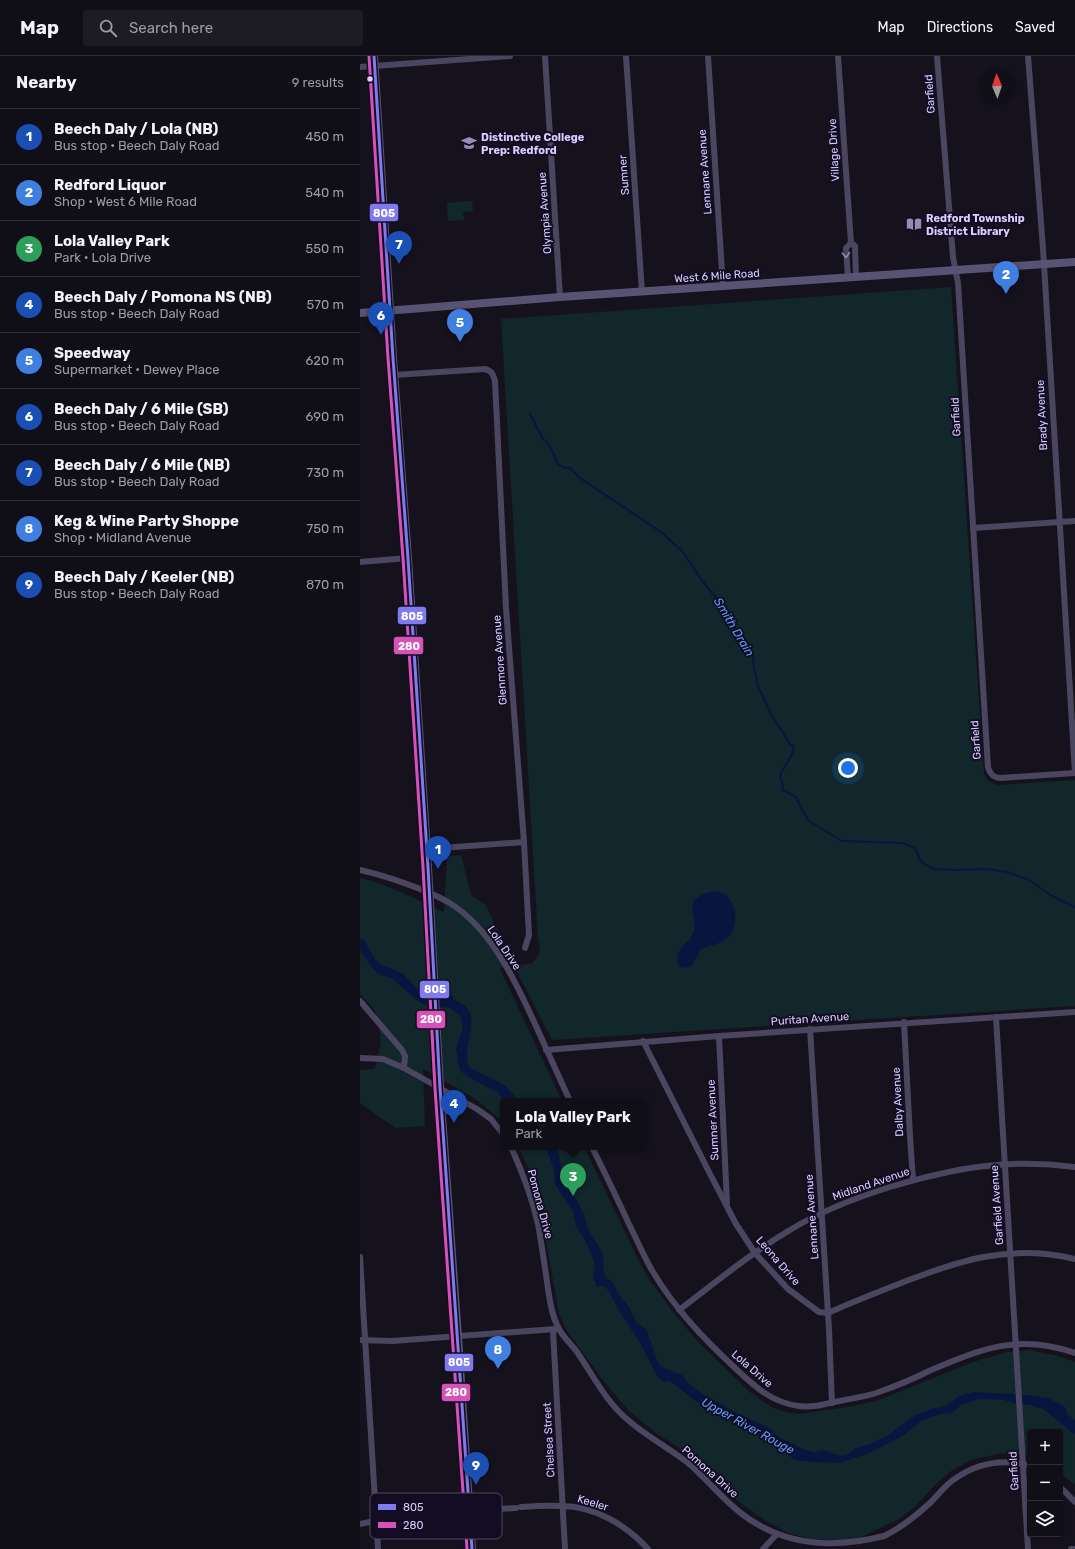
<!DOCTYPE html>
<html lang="en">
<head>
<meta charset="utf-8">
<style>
	:root { --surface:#100e16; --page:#1e1c23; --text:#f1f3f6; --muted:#9c9ca1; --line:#302e35; --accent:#8c9099 }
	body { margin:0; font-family:Rubik,sans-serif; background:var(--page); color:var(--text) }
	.controls { position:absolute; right:12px; bottom:12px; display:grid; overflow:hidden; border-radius:4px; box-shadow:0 1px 3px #0004 }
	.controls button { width:36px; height:36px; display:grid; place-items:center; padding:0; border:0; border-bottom:1px solid var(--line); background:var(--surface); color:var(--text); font:20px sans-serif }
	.compass { position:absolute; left:619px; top:12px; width:36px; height:36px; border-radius:50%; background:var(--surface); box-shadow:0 1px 3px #0004; rotate:358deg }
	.you { position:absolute; left:488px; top:712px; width:14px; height:14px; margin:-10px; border:3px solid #fff; border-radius:50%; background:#1a73e8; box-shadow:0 0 0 6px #1a73e833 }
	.badge { display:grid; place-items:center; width:26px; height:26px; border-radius:50%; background:var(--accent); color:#fff; font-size:13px; font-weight:700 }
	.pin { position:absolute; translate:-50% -33px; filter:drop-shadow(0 1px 2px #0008) }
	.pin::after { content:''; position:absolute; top:21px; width:14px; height:12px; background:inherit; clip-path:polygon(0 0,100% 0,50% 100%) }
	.popup { position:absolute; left:140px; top:1042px; width:146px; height:52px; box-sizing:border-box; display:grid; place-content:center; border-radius:4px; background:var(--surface); filter:drop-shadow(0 1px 3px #0005); font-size:13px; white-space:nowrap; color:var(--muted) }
	.popup b { font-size:15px; color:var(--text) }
	.popup::after { content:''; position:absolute; left:50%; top:100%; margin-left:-8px; border:8px solid transparent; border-top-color:var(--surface) }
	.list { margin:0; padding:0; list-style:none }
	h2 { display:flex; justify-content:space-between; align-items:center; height:52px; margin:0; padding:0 16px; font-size:17px }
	h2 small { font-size:13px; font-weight:400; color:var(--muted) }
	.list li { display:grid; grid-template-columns:26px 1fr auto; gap:12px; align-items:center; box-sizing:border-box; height:56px; padding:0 16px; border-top:1px solid var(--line) }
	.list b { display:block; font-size:15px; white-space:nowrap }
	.list p { margin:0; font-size:13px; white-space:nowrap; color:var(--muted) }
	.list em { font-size:13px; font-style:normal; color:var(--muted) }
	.icon { flex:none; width:22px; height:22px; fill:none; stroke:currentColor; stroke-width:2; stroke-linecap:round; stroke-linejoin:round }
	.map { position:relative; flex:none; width:715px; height:1493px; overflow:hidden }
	header { display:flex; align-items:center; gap:24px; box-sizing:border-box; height:56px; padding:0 20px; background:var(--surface); border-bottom:1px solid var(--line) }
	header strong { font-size:19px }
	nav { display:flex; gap:22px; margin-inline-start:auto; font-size:14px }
	.search { width:280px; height:36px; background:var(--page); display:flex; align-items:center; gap:10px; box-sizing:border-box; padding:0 14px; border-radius:4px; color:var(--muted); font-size:15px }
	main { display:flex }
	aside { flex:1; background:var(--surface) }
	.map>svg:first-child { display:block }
</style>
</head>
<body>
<header>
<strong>Map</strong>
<div class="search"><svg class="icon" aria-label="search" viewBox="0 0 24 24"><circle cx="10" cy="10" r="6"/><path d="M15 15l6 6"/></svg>Search here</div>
<nav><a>Map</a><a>Directions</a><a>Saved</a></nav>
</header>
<main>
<aside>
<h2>Nearby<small>9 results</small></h2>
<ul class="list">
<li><span class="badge" style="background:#1a4fb4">1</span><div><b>Beech Daly / Lola (NB)</b><p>Bus stop · Beech Daly Road</p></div><em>450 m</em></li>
<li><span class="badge" style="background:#3f7fe0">2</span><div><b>Redford Liquor</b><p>Shop · West 6 Mile Road</p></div><em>540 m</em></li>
<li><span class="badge" style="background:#2e9e5b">3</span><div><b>Lola Valley Park</b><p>Park · Lola Drive</p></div><em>550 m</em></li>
<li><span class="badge" style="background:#1a4fb4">4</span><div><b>Beech Daly / Pomona NS (NB)</b><p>Bus stop · Beech Daly Road</p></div><em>570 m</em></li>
<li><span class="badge" style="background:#3f7fe0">5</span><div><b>Speedway</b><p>Supermarket · Dewey Place</p></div><em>620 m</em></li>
<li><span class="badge" style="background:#1a4fb4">6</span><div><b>Beech Daly / 6 Mile (SB)</b><p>Bus stop · Beech Daly Road</p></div><em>690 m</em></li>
<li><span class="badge" style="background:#1a4fb4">7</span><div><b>Beech Daly / 6 Mile (NB)</b><p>Bus stop · Beech Daly Road</p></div><em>730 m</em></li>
<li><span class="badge" style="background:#3f7fe0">8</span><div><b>Keg &amp; Wine Party Shoppe</b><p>Shop · Midland Avenue</p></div><em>750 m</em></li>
<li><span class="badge" style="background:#1a4fb4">9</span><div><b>Beech Daly / Keeler (NB)</b><p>Bus stop · Beech Daly Road</p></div><em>870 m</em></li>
</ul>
</aside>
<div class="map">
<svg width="715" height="1493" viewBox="0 0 715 1493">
	<rect width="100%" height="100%" fill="#15121e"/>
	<g fill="#11272b">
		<path d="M112,145L113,155L103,156L104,164L88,165L87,147Z"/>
		<path d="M591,231L624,718L628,725L638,729L715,724V950L192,984L151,904L140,913L202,1045H143V1066L117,1044L63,1013L65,1070L35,1072L0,1047V1014L15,1013L21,987L20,977L15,955L0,938V822C29,828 56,844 84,856L87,800L101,799L111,839L126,849L152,904L162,909L172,907C181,898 181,894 178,882L141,263Z"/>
		<path d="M159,1091H224L280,1207L291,1226L313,1256L339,1287L391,1337L411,1351L425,1356L439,1358L487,1351L516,1345L613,1306L647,1296L669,1294L698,1300L715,1306V1429L700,1417V1376H670V1400L653,1396L638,1398L611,1404L591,1415L573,1431L556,1450L539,1463L497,1483L477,1484L450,1483L428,1477L406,1465L380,1447L359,1425L323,1394L297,1378L268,1354L242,1323L207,1275L199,1258L179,1147L171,1118Z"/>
	</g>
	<g fill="#08153e">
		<path d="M354,835C359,836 365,837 368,841C377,850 378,872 369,881C362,888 350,889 341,893C333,905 336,914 319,911C312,891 330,889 334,875C337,866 330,857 333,847C337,839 347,837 354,835Z"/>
		<path d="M0,883L4,884L14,902L18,907L43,918L57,933L65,939H92L94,944C129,957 99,988 109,1011C125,1021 149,1026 157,1045H145L138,1037L105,1019L100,1014L96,993L102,975V964L100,959L90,952L65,949L58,945L33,923L19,918L14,914L0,895Z"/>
		<path d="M186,1091H196C202,1101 199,1113 204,1123C210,1135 219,1146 224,1158C226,1164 226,1170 229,1175C233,1183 239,1189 242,1196C246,1207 239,1221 252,1225L259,1239L269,1251L276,1266L287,1274L296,1302L300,1309L306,1313L322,1319L329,1328L344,1339L375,1356L411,1373L419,1381L445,1394L455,1396L464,1394L481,1400L487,1399L496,1392L511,1388L530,1378L555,1359L571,1353L586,1350L599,1340L614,1336L667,1339L687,1342L701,1348L706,1352L707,1360L715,1367V1376L702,1368L700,1358L697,1355L685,1351L654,1347L644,1344L619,1343L601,1349L596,1354L590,1357L580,1358L561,1365L542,1380L512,1396L480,1407L452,1406L435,1404L404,1381L386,1373L334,1344L313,1327L308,1325L304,1326L298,1321L280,1287L261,1258L248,1234L244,1230L237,1231L233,1220L235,1209L233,1203L225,1184L216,1170L213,1156L195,1128L194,1113Z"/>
	</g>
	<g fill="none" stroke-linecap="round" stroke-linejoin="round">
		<path stroke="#08153e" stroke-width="2" d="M170,358L183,383L189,388L198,408L205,412H210L220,422L301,476L323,496L343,526L359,545L366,559L388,589L393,598L394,612L398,630L412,660L430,688L434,691C432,701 424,710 420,720L422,726L423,734L436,741L441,752L449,765L482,785L543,787L555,792L561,806L574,813L594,814L627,813L648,816L669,824L692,840L715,851"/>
		<path stroke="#08153e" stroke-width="11" d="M677,1346L686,1348L715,1372"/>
		<g stroke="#4b465f" stroke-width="6">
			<path d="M185,0L200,241"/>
			<path d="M266,0L282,236"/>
			<path d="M348,0L363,231"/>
			<path d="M478,0L491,187"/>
			<path d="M577,0L593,201L598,227L628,711C630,718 633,722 641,722L715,717"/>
			<path d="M668,0L683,192L715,717"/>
			<path d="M0,11L150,0"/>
			<path d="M488,222L486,192L491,187L495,190L496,221"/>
			<path d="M34,319L125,313C132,315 133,318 135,325L146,552L164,786L169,879L165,892"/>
			<path d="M613,472L715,465"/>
			<path d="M0,506L48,502"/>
			<path d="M67,793L164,786"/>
			<path d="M0,814C26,820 65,833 88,846C136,874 163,942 185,990C193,1008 202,1027 210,1045"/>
			<path d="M0,945L42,994L45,1000L44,1012"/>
			<path d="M636,961L668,1493"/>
			<path d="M544,966L550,1081L553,1124"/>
			<path d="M450,973L469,1273L472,1347"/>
			<path d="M359,980L367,1147"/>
			<path d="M283,985L349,1116L376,1168L395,1197L428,1233L459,1256L468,1257C490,1247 513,1238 536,1229C597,1205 649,1187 715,1203"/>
			<path d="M186,994L359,980L715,956"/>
			<path d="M0,1002L23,1003L44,1012L117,1053L131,1063L143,1078"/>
			<path d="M151,1091C162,1115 172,1142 178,1168C182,1190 185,1212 188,1233C190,1246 192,1260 198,1271C202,1280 211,1288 217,1296C233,1319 246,1346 268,1364C286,1380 309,1392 328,1407C347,1423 362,1443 382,1458C424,1490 473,1493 524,1480C541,1472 557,1459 571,1446C579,1438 586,1428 596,1422C617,1407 645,1402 670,1410"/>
			<path d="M232,1091C245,1117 257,1142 269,1168C277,1184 284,1201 293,1216C315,1253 344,1283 375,1312C394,1330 412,1347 439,1350C452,1352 466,1348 479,1345C493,1342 506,1341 519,1336C536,1330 553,1323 569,1315C621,1293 658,1277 715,1297"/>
			<path d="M0,1201L18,1493"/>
			<path d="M319,1254C356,1226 391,1197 430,1174C461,1155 495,1142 530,1131C594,1112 648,1102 715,1111"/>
			<path d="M193,1274L205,1493"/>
			<path d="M0,1284L32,1285L196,1273"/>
			<path d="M700,1431L715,1446"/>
			<path d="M161,1451C174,1450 188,1449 201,1450C235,1450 266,1469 288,1493"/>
			<path d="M0,1468C51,1456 104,1455 156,1452"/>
			<path d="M403,1493L416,1479"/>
			<path d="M711,1493H715"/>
		</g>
		<g stroke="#585372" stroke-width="8">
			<path d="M14,0L33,302L48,502L68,811L80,1032L98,1281L112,1493"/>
			<path d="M0,257L200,241L715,206"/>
		</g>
		<g stroke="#130d23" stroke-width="6">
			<path id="bus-1" d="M14,0L33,302L48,502L68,811L80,1032L112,1493"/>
		</g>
		<g stroke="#130d23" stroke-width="6">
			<path id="bus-2" d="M9,0L28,302L43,502L63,811L75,1032L107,1493"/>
		</g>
		<use href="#bus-1" stroke="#7f7aed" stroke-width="3"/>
		<use href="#bus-2" stroke="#d652b8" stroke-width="3"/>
	</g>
	<defs><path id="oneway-chevron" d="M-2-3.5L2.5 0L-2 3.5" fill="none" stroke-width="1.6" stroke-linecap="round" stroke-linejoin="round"/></defs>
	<use stroke="#928aaf" href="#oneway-chevron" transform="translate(486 199) rotate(87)"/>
	<defs>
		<g id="school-bare" transform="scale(1.2)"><path d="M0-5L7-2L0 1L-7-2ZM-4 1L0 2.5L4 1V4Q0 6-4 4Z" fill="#958cb0" stroke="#130d23" stroke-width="2.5" paint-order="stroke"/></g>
		<g id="library-bare" transform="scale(1.2)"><path d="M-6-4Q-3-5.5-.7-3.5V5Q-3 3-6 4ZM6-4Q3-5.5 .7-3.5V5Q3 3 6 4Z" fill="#958cb0" stroke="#130d23" stroke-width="2.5" paint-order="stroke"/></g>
	</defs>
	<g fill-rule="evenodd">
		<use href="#school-bare" x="109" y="87"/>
		<use href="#library-bare" x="554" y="168"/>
	</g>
	<circle fill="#daceff" stroke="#130d23" stroke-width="1.5" cx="10" cy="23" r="3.5"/>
	<g text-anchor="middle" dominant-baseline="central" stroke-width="4" stroke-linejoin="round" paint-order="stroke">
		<g font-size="11" fill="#daceff" stroke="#130d23">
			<text transform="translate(570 38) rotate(-94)">Garfield</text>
			<text transform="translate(474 94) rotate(-93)">Village Drive</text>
			<text transform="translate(345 116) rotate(-94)">Lennane Avenue</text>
			<text transform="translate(264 119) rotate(-94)">Sumner</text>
			<text transform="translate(185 157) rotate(-94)">Olympia Avenue</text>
			<text transform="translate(357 220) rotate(-4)">West 6 Mile Road</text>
			<text transform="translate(682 359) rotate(-93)">Brady Avenue</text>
			<text transform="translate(596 361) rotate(-93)">Garfield</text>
			<text transform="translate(140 604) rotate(-94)">Glenmore Avenue</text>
			<text transform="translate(616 684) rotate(-94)">Garfield</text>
			<text transform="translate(144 892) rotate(56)">Lola Drive</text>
			<text transform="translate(450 963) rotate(-4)">Puritan Avenue</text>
			<text transform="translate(538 1046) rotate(-93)">Dalby Avenue</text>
			<text transform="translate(353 1064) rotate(-93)">Sumner Avenue</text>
			<text transform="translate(511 1128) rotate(-19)">Midland Avenue</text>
			<text transform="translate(180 1148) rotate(75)">Pomona Drive</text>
			<text transform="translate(637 1149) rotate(-94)">Garfield Avenue</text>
			<text transform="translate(452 1161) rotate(-94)">Lennane Avenue</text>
			<text transform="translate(418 1205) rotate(49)">Leona Drive</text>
			<text transform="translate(392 1313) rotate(41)">Lola Drive</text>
			<text transform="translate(189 1384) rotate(-93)">Chelsea Street</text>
			<text transform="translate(654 1415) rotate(-93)">Garfield</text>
			<text transform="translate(350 1416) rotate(42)">Pomona Drive</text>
			<text transform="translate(233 1447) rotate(17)">Keeler</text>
		</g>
		<g font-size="11" font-weight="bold" fill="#daceff" stroke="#130d23" text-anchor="start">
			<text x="121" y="81">Distinctive College<tspan x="121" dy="13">Prep: Redford</tspan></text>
			<text x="566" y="162">Redford Township<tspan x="566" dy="13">District Library</tspan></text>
		</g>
		<g font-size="12" font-style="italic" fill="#5c9dff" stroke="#130d23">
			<text transform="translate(374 571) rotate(59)">Smith Drain</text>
			<text transform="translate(388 1370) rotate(29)">Upper River Rouge</text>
		</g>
	</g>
	<rect x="10" y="1437" width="132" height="46" rx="6" fill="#130d23" stroke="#4f4765" stroke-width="1"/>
	<rect x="18" y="1448" width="18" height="6" fill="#7f7aed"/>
	<rect x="18" y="1466" width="18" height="6" fill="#d652b8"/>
	<g font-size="11" fill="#daceff">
		<text x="43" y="1455">805</text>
		<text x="43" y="1473">280</text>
	</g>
	<g stroke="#130d23" stroke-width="1.5">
		<rect x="9" y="147" width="30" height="19" rx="4" fill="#7f7aed"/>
		<rect x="37" y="550" width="30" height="19" rx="4" fill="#7f7aed"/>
		<rect x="33" y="580" width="31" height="19" rx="4" fill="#d652b8"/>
		<rect x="59" y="924" width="31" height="19" rx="4" fill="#7f7aed"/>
		<rect x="56" y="954" width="30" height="19" rx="4" fill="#d652b8"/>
		<rect x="84" y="1297" width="30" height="19" rx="4" fill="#7f7aed"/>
		<rect x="81" y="1327" width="30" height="19" rx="4" fill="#d652b8"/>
	</g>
	<g font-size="11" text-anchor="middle" font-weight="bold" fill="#fff">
		<text x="24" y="161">805</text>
		<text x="52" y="564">805</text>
		<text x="49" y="594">280</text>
		<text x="75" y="937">805</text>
		<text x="71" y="967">280</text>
		<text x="99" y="1310">805</text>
		<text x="96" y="1340">280</text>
	</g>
</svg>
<div class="controls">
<button>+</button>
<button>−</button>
<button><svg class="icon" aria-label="layers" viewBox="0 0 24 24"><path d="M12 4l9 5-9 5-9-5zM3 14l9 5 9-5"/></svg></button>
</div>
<svg class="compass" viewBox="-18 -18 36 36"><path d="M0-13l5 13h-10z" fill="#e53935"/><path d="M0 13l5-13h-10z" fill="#9c9ca1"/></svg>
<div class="you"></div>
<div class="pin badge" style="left:78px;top:813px;background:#1a4fb4">1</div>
<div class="pin badge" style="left:646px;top:238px;background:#3f7fe0">2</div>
<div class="pin badge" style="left:213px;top:1140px;background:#2e9e5b">3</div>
<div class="popup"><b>Lola Valley Park</b>Park</div>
<div class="pin badge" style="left:94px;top:1067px;background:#1a4fb4">4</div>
<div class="pin badge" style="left:100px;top:286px;background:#3f7fe0">5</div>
<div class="pin badge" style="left:21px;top:279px;background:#1a4fb4">6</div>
<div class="pin badge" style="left:39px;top:208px;background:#1a4fb4">7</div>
<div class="pin badge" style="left:138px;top:1313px;background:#3f7fe0">8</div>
<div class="pin badge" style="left:116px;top:1429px;background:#1a4fb4">9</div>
</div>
</main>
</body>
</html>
